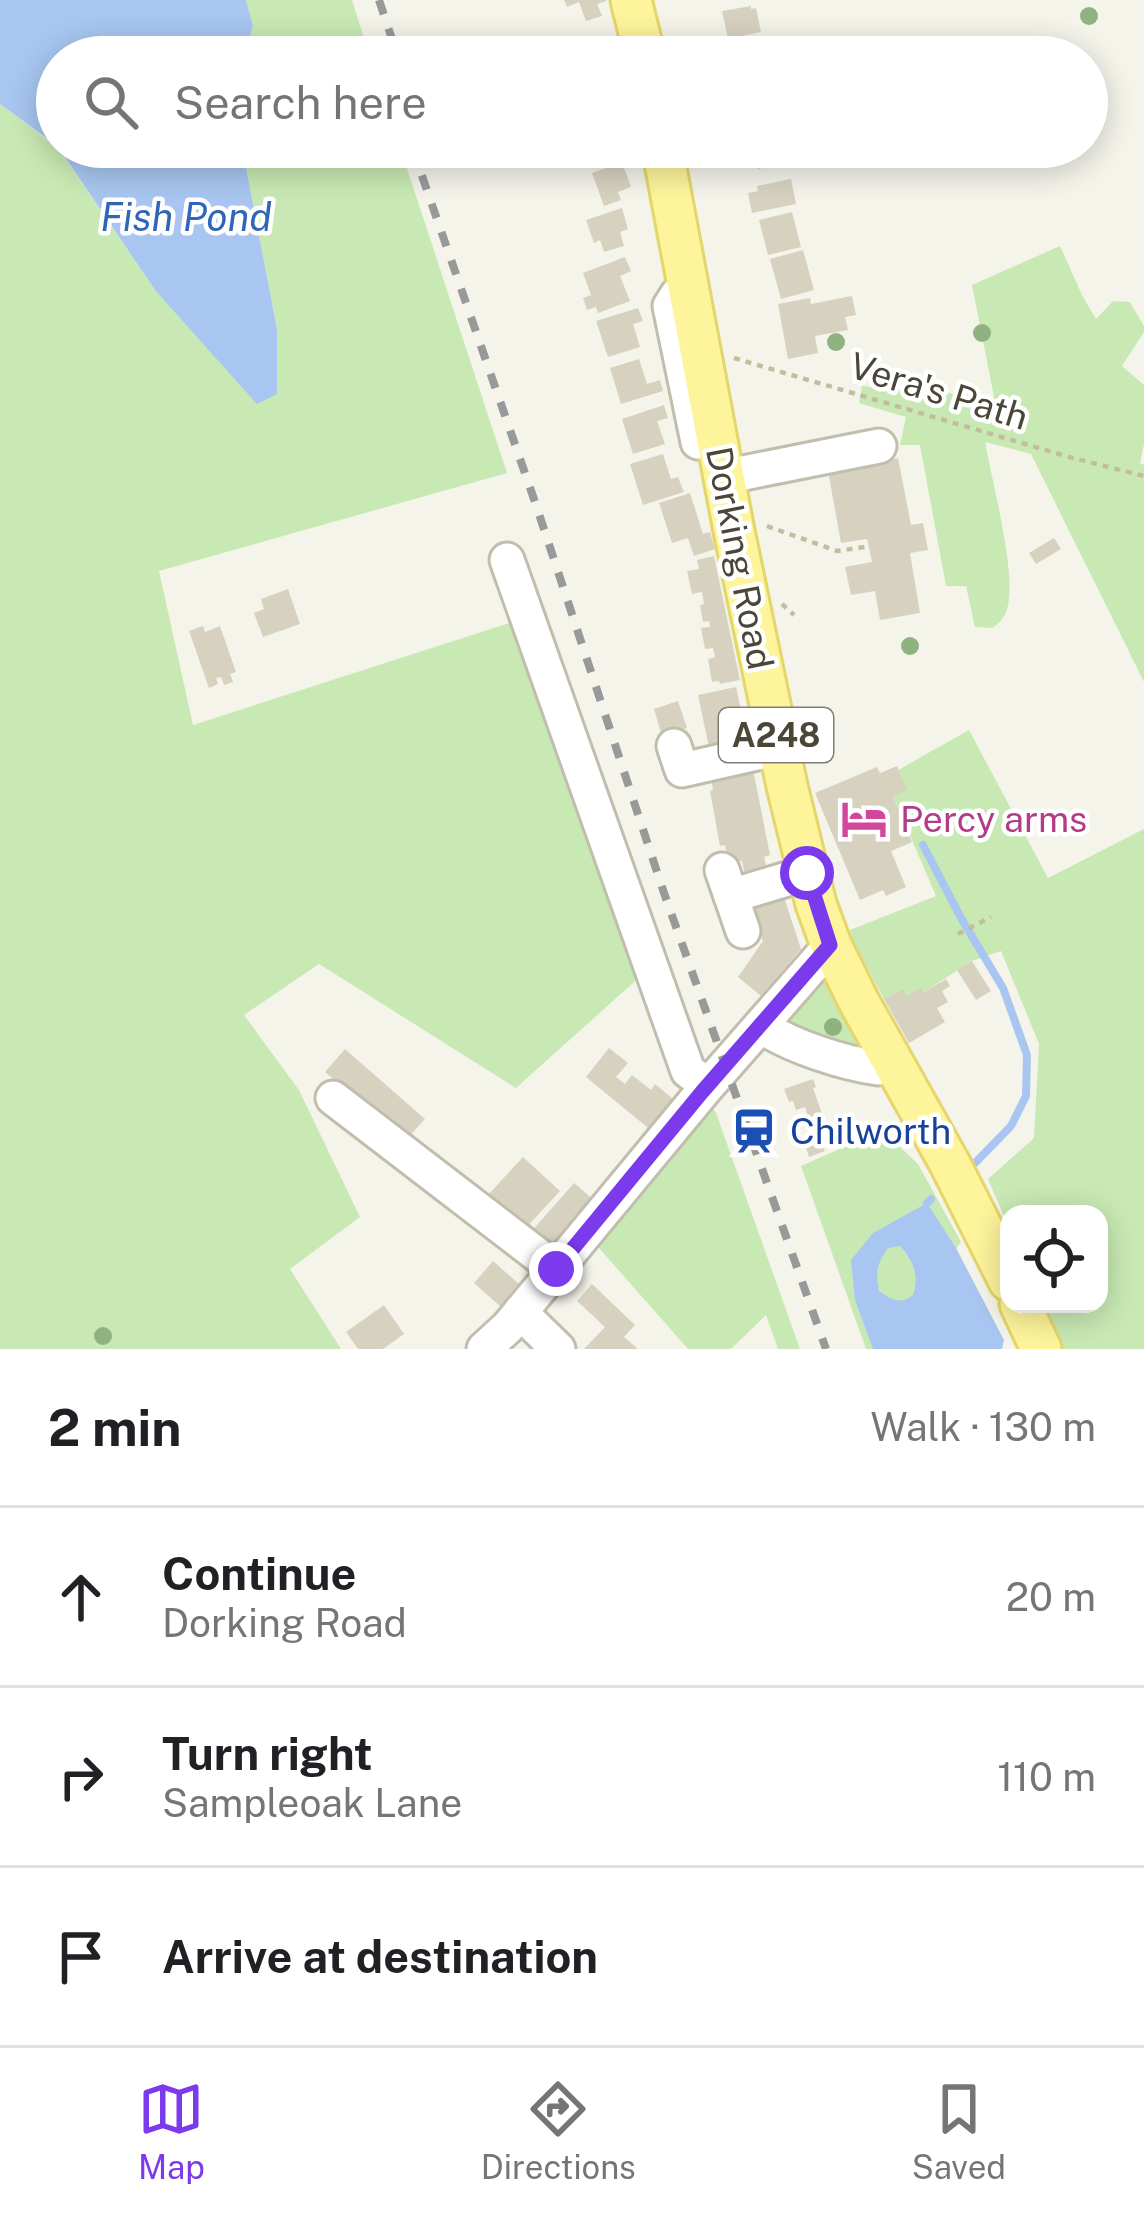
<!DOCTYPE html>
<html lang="en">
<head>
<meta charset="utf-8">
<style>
	:root { --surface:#fff; --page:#f6f6f6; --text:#202124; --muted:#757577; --line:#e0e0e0; --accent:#7c3aed }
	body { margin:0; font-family:"Public Sans",sans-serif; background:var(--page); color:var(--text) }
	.controls { position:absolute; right:36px; bottom:36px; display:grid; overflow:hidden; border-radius:24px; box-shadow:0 6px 30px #0003 }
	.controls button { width:108px; height:108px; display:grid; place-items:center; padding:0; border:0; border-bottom:3px solid var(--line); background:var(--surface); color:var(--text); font:60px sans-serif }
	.stop { position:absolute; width:36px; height:36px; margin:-27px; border:9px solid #7c3aed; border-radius:50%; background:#fff }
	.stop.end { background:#7c3aed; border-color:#fff; box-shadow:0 3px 12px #0008 }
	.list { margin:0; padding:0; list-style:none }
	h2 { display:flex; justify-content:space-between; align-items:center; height:156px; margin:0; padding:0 48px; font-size:51px }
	h2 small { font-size:39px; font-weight:400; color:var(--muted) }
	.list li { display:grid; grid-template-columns:78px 1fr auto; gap:36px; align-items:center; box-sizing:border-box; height:180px; padding:0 48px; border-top:3px solid var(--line) }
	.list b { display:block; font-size:45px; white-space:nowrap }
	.list p { margin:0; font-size:39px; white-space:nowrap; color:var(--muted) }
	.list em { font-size:39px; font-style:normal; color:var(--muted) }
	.icon { flex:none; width:66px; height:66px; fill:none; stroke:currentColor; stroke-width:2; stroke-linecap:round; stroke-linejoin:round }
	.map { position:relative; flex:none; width:1144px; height:1349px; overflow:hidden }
	.search { position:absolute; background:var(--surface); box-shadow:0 6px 30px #0003; left:36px; right:36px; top:36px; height:132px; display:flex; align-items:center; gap:30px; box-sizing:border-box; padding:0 42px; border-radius:66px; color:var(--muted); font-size:45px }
	.sheet { height:696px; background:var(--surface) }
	nav { display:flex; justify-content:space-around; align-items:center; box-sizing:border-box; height:168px; border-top:3px solid var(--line); background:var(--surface); font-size:33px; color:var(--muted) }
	nav a { display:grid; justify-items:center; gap:6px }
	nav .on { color:var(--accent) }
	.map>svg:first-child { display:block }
</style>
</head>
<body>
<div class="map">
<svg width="1144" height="1349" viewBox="0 0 1144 1349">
	<rect width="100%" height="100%" fill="#f5f4eb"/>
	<g fill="#c8e9b4">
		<path d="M246,0H352L370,57H244L253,26Z"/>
		<path d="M0,104L58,148L155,290L277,329L242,147H400L507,473L159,571L193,725L546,611L611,817L643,974L516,1088L319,964L244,1015L299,1090L360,1217L290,1269L341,1349H0Z"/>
		<path d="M1060,246L1082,295L1096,319L1113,301L1130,302L1144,326V332L1122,366L1144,385V444L1140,463L1144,465V682L1031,454L985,442C992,481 1016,571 1008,605C1006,616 1001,622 992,628L975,627L966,586H946L920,445H900L906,417L859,403L862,386L994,397L972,285Z"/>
		<path d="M969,730L1048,878L1144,829V1349H1061L1041,1304H1099V1214H1009V1228L988,1179L1034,1138L1039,1044L1001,951L972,961L924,992L922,988L907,996L903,989L884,999L852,939L850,930L936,896L893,796L898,770Z"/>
		<path d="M831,945L892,1059L770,1032Z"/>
		<path d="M702,1092L716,1113L800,1349H778L766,1315L731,1349H688L599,1248L605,1210Z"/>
		<path d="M882,1130L918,1164L961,1242L904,1322L915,1349H866L801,1166Z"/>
	</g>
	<g fill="#a8c6f1" fill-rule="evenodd">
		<path d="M0,0H246L253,26L244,57H57V146L0,104Z"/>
		<path d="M58,147H242L277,329V394L257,404L155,290Z"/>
		<path d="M927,1203L956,1248L1004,1340L1002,1349H873L855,1300L851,1260L873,1233ZM900,1246C913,1260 920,1276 913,1295C900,1305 892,1300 879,1291C875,1273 877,1263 888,1248Z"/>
	</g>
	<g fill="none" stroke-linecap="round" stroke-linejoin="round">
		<g stroke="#a8c6f1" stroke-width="8">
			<path d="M923,845L961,918L1003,988L1027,1055L1026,1096L1011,1126L975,1163"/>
			<path d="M927,1203L931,1199"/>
		</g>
	</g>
	<g fill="#d7d2c0">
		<path d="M564,0H606V1L597,4L602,16L586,21L579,2L567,7Z"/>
		<path d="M751,6V9L756,8L761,32L728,39L722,11Z"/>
		<path d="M604,36L613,57H565L563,52Z"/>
		<path d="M762,39L765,57H729L726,46Z"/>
		<path d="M586,147H635L592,164Z"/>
		<path d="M745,147H782L784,153L774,154L776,165L758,169L756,158L752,159L751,153L746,154Z"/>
		<path d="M622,162L631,187L618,192L621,200L604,206L592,173Z"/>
		<path d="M791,179L796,204L752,213L748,193L758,191L757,186Z"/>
		<path d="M622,208L628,229L620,232L624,246L604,252L600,240L594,243L586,220Z"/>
		<path d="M792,212L801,247L768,255L759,220Z"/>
		<path d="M803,250L814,290L781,299L770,259Z"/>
		<path d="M625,257L631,271L620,276L630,301L598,313L596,307L587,310L583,298L591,295L583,273Z"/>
		<path d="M852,296L856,315L845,317L848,330L815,336L818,353L788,359L778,304L810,298L811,304Z"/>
		<path d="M638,308L643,321L633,324L640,347L608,357L596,321Z"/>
		<path d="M639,359L647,384L660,380L663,391L621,404L610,368Z"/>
		<path d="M664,405L668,418L657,421L665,444L633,454L622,419Z"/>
		<path d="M663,454L671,479L678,477L684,492L643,505L630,464Z"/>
		<path d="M898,458L911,525L923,523L928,550L910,553L920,613L880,620L875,591L851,595L845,567L872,562L867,539L841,543L828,471Z"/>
		<path d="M690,493L703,534L710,532L715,549L694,556L688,538L672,543L659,503Z"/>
		<path d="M1054,538L1061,549L1036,564L1029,553Z"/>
		<path d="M714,556L740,680L720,684L719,681L712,682L708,659L715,657L713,648L705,649L701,628L710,627L709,621L703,622L700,605L704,604L702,592L692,594L687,571L699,569L697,560Z"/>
		<path d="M288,589L300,624L263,637L254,613L264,609L261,599Z"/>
		<path d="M203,626L205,632L220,626L236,672L230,674L233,682L224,685L221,677L216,678L218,684L209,688L189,631Z"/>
		<path d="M736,687L749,748L711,757L698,695Z"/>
		<path d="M678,701L687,728L662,736L654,709Z"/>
		<path d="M752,764L770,855L764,857L767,871L745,875L742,861L728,863L725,845L720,846L710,791L713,790L710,772Z"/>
		<path d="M897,766L907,790L893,796L912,842L891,851L906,887L886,896L883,890L860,900L815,793L877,767L880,773Z"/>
		<path d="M782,891L801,949L761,996L738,977L763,941L748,898Z"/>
		<path d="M972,961L991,991L976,1000L957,970Z"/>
		<path d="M946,979L950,986L942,991L948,1002L937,1008L945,1022L909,1043L884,999L903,989L907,996L922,987L924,992Z"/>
		<path d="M609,1048L628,1063L616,1077L625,1084L632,1075L651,1090L655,1084L677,1102L653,1132L586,1077Z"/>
		<path d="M345,1049L425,1119L405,1141L325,1072Z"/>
		<path d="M813,1079L816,1087L813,1088L824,1119L814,1122L825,1151L809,1157L803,1139L814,1135L805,1107L796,1110L793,1101L789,1102L784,1089Z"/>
		<path d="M523,1157L560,1191L524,1230L487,1196Z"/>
		<path d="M574,1183L595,1201L551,1252L530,1233Z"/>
		<path d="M493,1261L520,1285L501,1307L474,1283Z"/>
		<path d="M592,1284L635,1325L624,1337L638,1349H584L605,1327L577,1301Z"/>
		<path d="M384,1305L404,1334L383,1349H358L346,1332Z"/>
	</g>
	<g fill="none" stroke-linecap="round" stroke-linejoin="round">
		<g stroke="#c1bead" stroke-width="39">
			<g id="minor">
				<path d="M688,287L677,295L670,306L698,442"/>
				<path d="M723,477L879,446"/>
				<path d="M507,560L688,1071L708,1085"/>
				<path d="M674,746L682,770L779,748"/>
				<path d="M722,870L731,896L807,873"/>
				<path d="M731,896L743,931"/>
				<path d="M761,1026C790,1046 843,1063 878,1068L892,1059"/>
				<path d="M333,1098L556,1269"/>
				<path d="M520,1312L558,1349"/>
				<path d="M484,1349L508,1327L705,1089L831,945"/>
			</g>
		</g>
		<g stroke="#e4d66a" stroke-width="45">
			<g id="major">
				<path d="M631,0L645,57"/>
				<path d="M662,147L734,531L787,786L816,904L831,945L859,1002L950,1164L1009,1281"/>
				<path d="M1020,1304L1041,1349"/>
			</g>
		</g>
		<g stroke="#c3bd9e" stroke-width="4.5" stroke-dasharray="6 6" stroke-linecap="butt">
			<path d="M734,358L1069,457L1144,476"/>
			<path d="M767,526L837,551L865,547"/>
			<path d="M782,604L794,615"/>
			<path d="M958,934L991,917"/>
		</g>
		<use href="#minor" stroke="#fff" stroke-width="33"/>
		<use href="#major" stroke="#fef49b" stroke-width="39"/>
		<g stroke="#999" stroke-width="8" stroke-dasharray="15 15" stroke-linecap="butt">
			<path d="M379,0L398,57"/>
			<path d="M412,147L536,505L664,893L826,1349"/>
		</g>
	</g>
	<g fill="#8eb381">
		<circle cx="1089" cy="16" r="9"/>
		<circle cx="982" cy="333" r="9"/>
		<circle cx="836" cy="342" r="9"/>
		<circle cx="910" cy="646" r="9"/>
		<circle cx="833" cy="1027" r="9"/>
		<circle cx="103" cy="1336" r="9"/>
	</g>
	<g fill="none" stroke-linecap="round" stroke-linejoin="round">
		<path stroke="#7c3aed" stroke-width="15" d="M556,1269L702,1092L830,945L807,873"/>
	</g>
	<defs>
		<g id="hotel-bare" transform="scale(3.6)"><path d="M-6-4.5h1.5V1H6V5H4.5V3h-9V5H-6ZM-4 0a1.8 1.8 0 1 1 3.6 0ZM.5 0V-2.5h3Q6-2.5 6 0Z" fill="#d1479c" stroke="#fff" stroke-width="2.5" paint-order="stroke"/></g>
		<g id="station-bare" transform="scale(3.6)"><path d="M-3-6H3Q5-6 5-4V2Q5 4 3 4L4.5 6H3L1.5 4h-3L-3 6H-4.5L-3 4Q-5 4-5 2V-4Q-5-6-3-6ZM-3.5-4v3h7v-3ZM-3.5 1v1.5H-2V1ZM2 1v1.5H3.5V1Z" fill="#1a4fb4" stroke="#fff" stroke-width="2.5" paint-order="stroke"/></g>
	</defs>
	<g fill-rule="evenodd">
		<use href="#hotel-bare" x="864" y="819"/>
		<use href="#station-bare" x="754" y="1131"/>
	</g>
	<g text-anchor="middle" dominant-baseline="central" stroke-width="9" stroke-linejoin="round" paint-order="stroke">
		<rect fill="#fff" stroke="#807e74" stroke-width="3" x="719" y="708" width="114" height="54" rx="9"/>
		<g font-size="33" font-weight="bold" fill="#4a4638">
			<text x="776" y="735">A248</text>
		</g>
		<g font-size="36" fill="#4a4638" stroke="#fff">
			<text transform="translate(939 391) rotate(17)">Vera's Path</text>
			<text transform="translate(740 558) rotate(79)">Dorking Road</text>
		</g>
		<g font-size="36" fill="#b23c85" stroke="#fff" text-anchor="start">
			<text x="900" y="819">Percy arms</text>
		</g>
		<g font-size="36" fill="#164399" stroke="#fff" text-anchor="start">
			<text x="790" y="1131">Chilworth</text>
		</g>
		<g font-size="39" font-style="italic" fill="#3065b7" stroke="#fff">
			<text x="186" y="217">Fish Pond</text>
		</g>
	</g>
</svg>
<div class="controls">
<button><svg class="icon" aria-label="locate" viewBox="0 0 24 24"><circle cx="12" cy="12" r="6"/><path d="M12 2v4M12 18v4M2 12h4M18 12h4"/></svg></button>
</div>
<div class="stop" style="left:807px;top:873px"></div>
<div class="stop end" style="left:556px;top:1269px"></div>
<div class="search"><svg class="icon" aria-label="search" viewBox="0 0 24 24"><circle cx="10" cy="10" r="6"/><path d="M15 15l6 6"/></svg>Search here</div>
</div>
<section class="sheet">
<h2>2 min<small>Walk · 130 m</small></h2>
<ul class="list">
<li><svg class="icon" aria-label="ahead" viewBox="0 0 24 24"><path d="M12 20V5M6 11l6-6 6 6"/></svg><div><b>Continue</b><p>Dorking Road</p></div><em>20 m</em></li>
<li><svg class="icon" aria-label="right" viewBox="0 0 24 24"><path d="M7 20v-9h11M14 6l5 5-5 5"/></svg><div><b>Turn right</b><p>Sampleoak Lane</p></div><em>110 m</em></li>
<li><svg class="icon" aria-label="arrive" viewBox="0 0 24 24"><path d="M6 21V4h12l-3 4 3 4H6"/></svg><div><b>Arrive at destination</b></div></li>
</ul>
</section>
<nav>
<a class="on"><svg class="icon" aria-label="map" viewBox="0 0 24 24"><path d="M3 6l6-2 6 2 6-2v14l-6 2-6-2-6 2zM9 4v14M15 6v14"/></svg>Map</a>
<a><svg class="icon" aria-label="directions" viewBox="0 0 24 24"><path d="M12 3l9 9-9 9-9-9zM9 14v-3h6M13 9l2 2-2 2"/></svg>Directions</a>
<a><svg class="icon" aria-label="saved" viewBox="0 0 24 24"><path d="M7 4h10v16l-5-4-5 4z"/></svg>Saved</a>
</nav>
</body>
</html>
